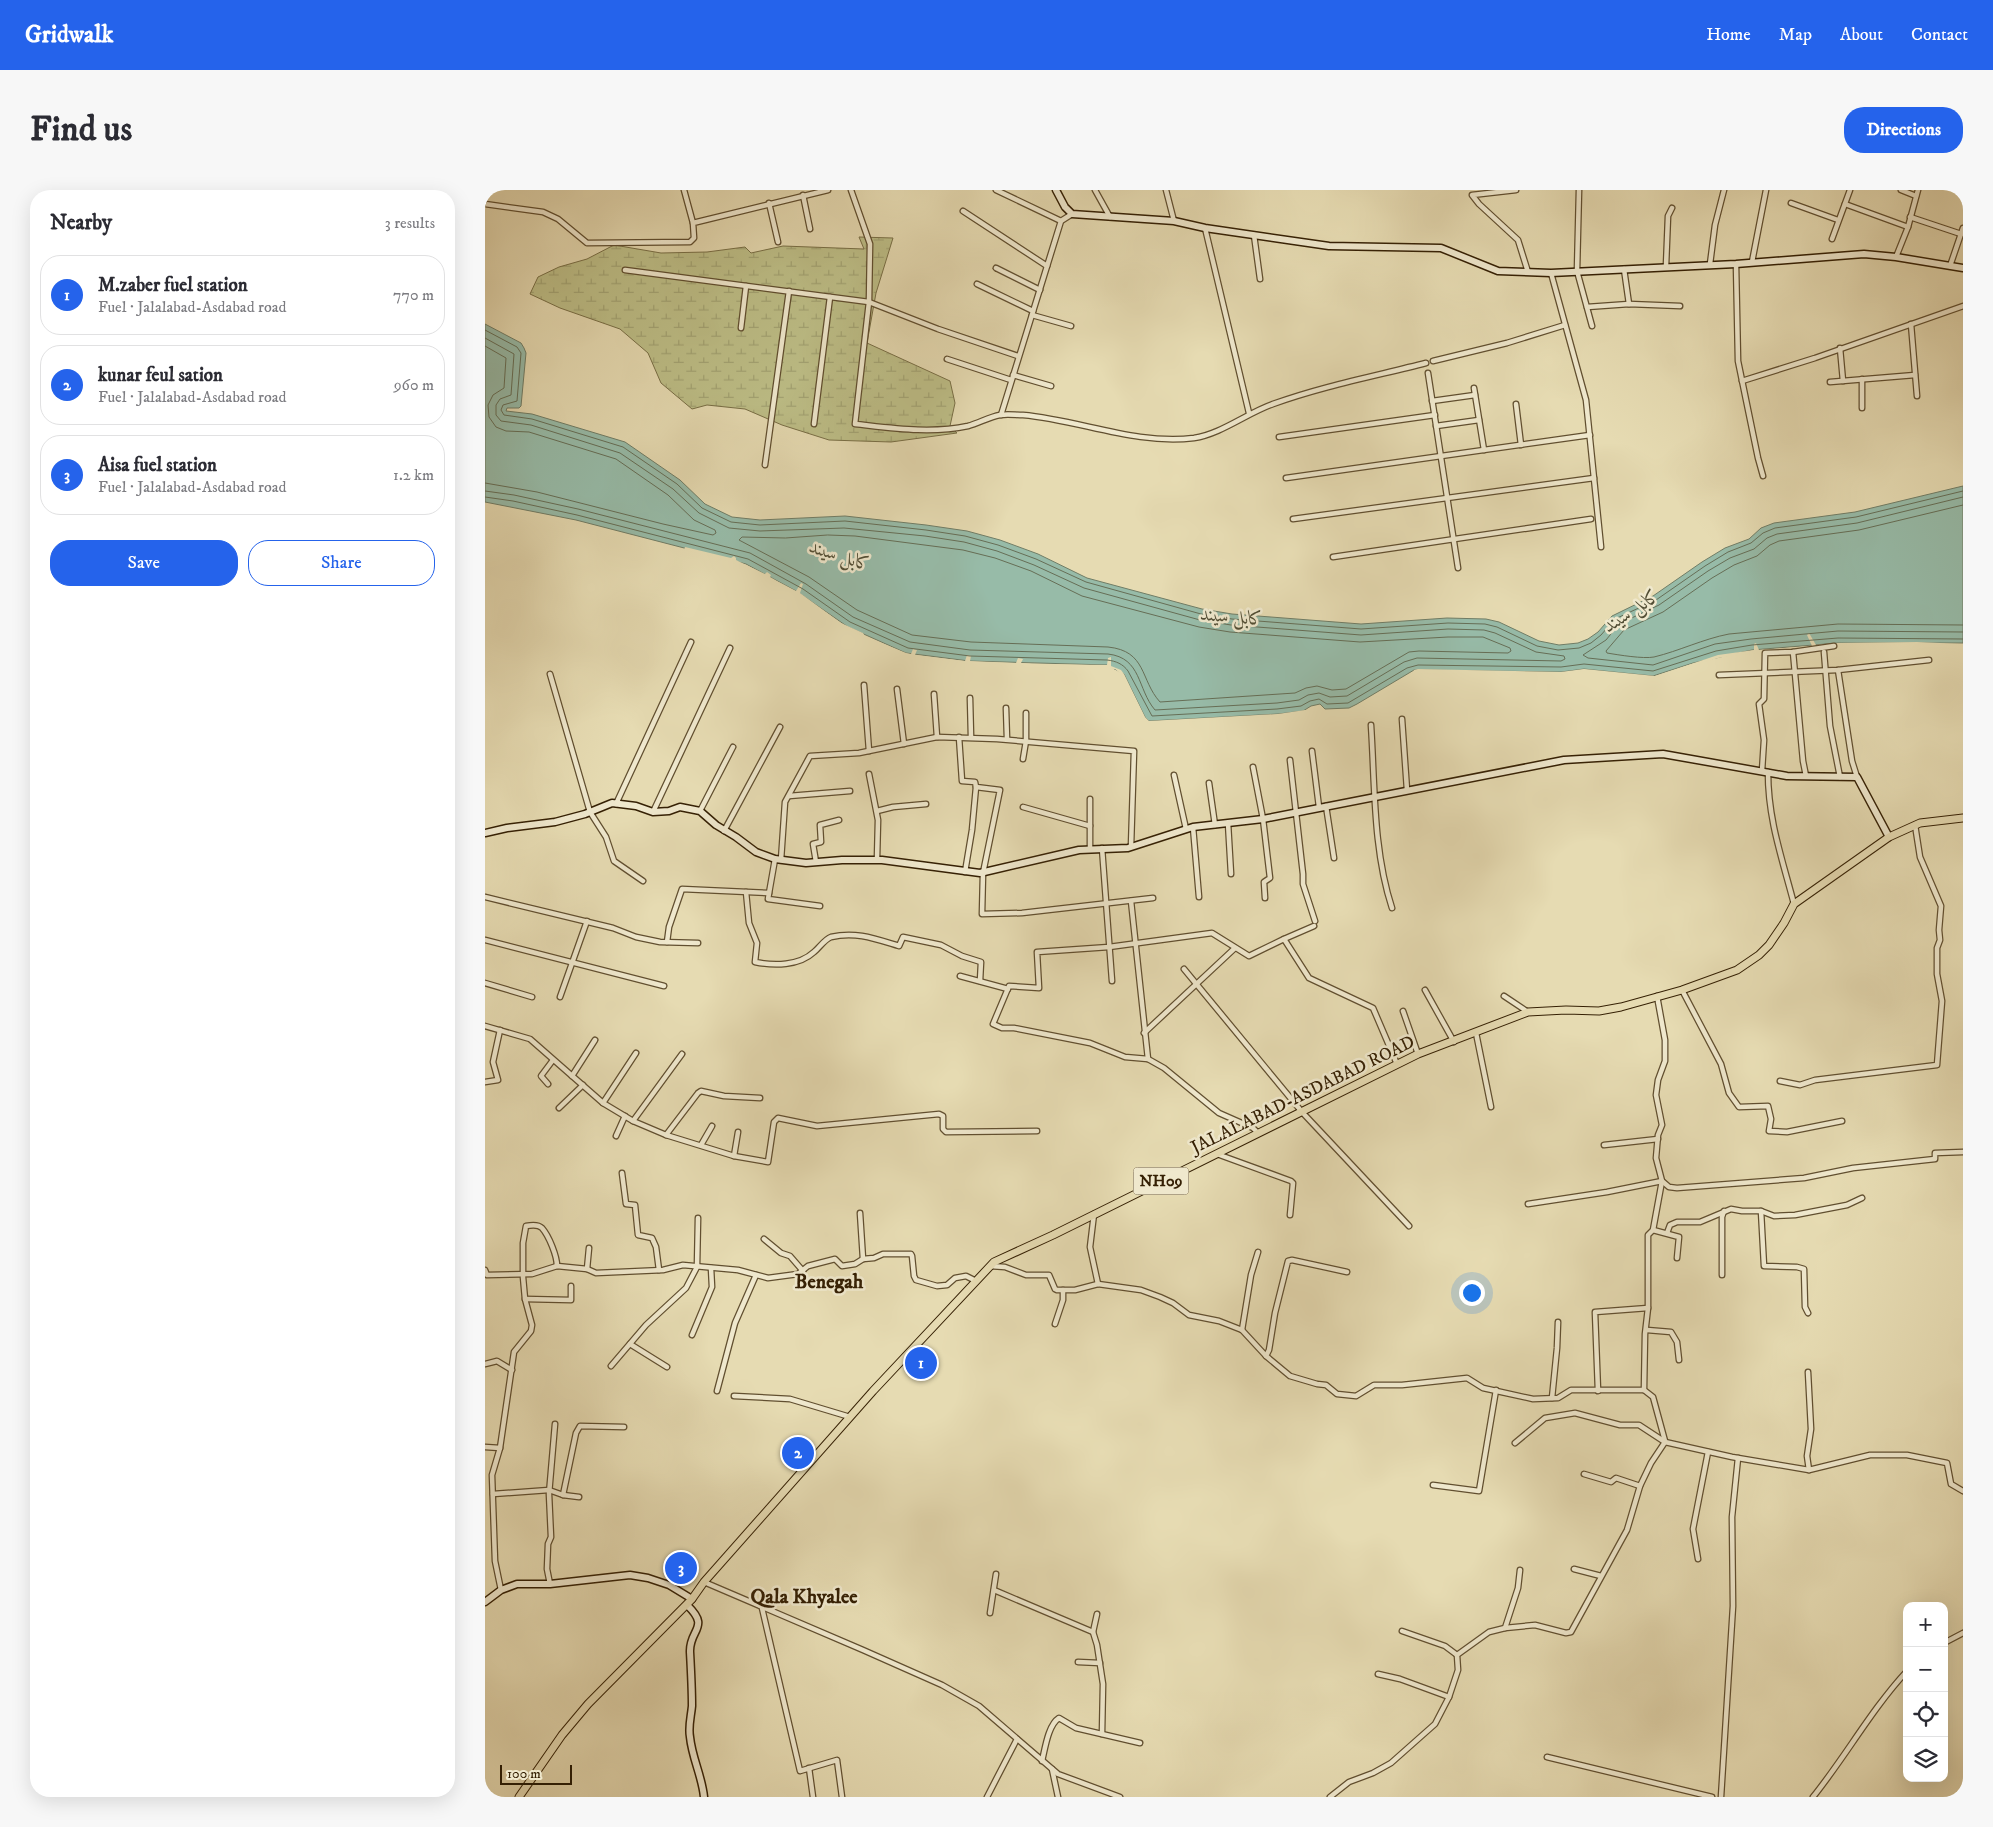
<!DOCTYPE html>
<html lang="en">
<head>
<meta charset="utf-8">
<style>
	:root { --surface:#fff; --page:#f7f7f7; --text:#2b2b33; --muted:#7c7c81; --line:#e1e1e2; --accent:#2563eb }
	body { margin:0; font-family:"IM FELL DW Pica",Amiri,serif; background:var(--page); color:var(--text) }
	.controls { position:absolute; right:15px; bottom:15px; display:grid; overflow:hidden; border-radius:10px; box-shadow:0 5px 20px #0002 }
	.controls button { width:45px; height:45px; display:grid; place-items:center; padding:0; border:0; border-bottom:1px solid var(--line); background:var(--surface); color:var(--text); font:25px sans-serif }
	.scale { position:absolute; left:15px; bottom:12px; width:72px; box-sizing:border-box; padding-left:5px; border:2px solid #352004; border-top:0; font-size:14px; line-height:18px; white-space:nowrap; color:#352004; -webkit-text-stroke:4px #efe8cd; paint-order:stroke }
	.you { position:absolute; left:986px; top:1102px; width:18px; height:18px; margin:-12px; border:4px solid #fff; border-radius:50%; background:#1a73e8; box-shadow:0 0 0 8px #1a73e833 }
	.badge { display:grid; place-items:center; width:32px; height:32px; border-radius:50%; background:var(--accent); color:#fff; font-size:16px; font-weight:700 }
	.pin { position:absolute; translate:-50% -50%; border:2px solid #fff; box-shadow:0 1px 5px #0006 }
	.list { margin:0; padding:0; list-style:none }
	h2 { display:flex; justify-content:space-between; align-items:center; height:65px; margin:0; padding:0 20px; font-size:21px }
	h2 small { font-size:16px; font-weight:400; color:var(--muted) }
	.list li { display:grid; grid-template-columns:32px 1fr auto; gap:15px; align-items:center; box-sizing:border-box; height:80px; margin:0 10px 10px; padding:0 10px; border:1px solid var(--line); border-radius:20px }
	.list b { display:block; font-size:19px; white-space:nowrap }
	.list p { margin:0; font-size:16px; white-space:nowrap; color:var(--muted) }
	.list em { font-size:16px; font-style:normal; color:var(--muted) }
	.actions { display:flex; gap:10px; padding:15px 20px }
	.actions a { flex:1; padding:11px 0; border:1px solid var(--accent); border-radius:20px; text-align:center; font-size:18px; color:var(--accent) }
	.actions .main { background:var(--accent); color:#fff }
	.icon { flex:none; width:28px; height:28px; fill:none; stroke:currentColor; stroke-width:2; stroke-linecap:round; stroke-linejoin:round }
	.map { position:relative; flex:none; width:1478px; height:1607px; overflow:hidden; border-radius:20px }
	header { display:flex; align-items:center; gap:30px; box-sizing:border-box; height:70px; padding:0 25px; background:var(--accent); color:#fff }
	header strong { font-size:24px }
	nav { display:flex; gap:28px; margin-inline-start:auto; font-size:18px }
	.intro { display:flex; align-items:center; justify-content:space-between; box-sizing:border-box; height:120px; padding:0 30px }
	h1 { margin:0; font-size:35px }
	.button { padding:12px 22px; border-radius:20px; background:var(--accent); color:#fff; font-size:18px; font-weight:700 }
	main { display:flex; gap:30px; padding:0 30px }
	aside { flex:1; background:var(--surface); border-radius:20px; box-shadow:0 5px 20px #0002 }
	.map>svg:first-child { display:block }
</style>
</head>
<body>
<header>
<strong>Gridwalk</strong>
<nav><a>Home</a><a>Map</a><a>About</a><a>Contact</a></nav>
</header>
<div class="intro"><h1>Find us</h1><a class="button">Directions</a></div>
<main>
<aside>
<h2>Nearby<small>3 results</small></h2>
<ul class="list">
<li><span class="badge">1</span><div><b>M.zaber fuel station</b><p>Fuel · Jalalabad-Asdabad road</p></div><em>770 m</em></li>
<li><span class="badge">2</span><div><b>kunar feul sation</b><p>Fuel · Jalalabad-Asdabad road</p></div><em>960 m</em></li>
<li><span class="badge">3</span><div><b>Aisa fuel station</b><p>Fuel · Jalalabad-Asdabad road</p></div><em>1.2 km</em></li>
</ul>
<div class="actions"><a class="main">Save</a><a>Share</a></div>
</aside>
<div class="map">
<svg width="1478" height="1607" viewBox="0 0 1478 1607">
	<defs>
		<pattern id="wetland-marsh" width="20" height="14" patternUnits="userSpaceOnUse" patternTransform="scale(1.25)"><rect width="20" height="14" fill="#bdbe87"/><path d="M1 5h8M5 5V1M11 12h8M15 12V8" fill="none" stroke="#a3a373"/></pattern>
	</defs>
	<rect width="100%" height="100%" fill="#e6dbb2"/>
	<filter id="stains"><feTurbulence type="fractalNoise" baseFrequency=".004" numOctaves="4"/><feColorMatrix values="0 0 0 0 .2 0 0 0 0 .09 0 0 0 0 .02 0 0 0 .5 -.17"/></filter>
	<radialGradient id="worn" r=".72"><stop offset=".6" stop-color="#630" stop-opacity="0"/><stop offset="1" stop-color="#630" stop-opacity=".3"/></radialGradient>
	<path fill="url(#wetland-marsh)" stroke="#796f46" d="M374,47L408,48L391,103L382,153L465,191L470,213L465,236L472,243L406,252L344,250L297,235L260,219L222,215L207,219L176,193L163,163L135,139L75,118L45,104L53,87L74,77L102,69L129,55L176,63L222,62L260,57L266,63L298,56L379,59Z"/>
	<path fill="#97bba8" stroke="#707d66" d="M0,134L36,153L39,158L41,163L36,216L34,218H22L21,221L47,224L140,252L195,290L220,314L247,327L275,330L360,326L441,335L482,341L515,350L553,364L602,388L717,419L747,424L876,434L962,428L1001,429L1014,432L1054,451L1074,455L1093,453L1103,449L1113,442L1127,426L1168,406L1217,372L1240,358L1264,349L1276,338L1289,333L1370,322L1478,296V453H1353L1267,460L1208,473L1168,486L1099,479L1076,482L929,480L872,514L864,518L840,519L835,514L826,516L818,521L793,524L664,531L660,527L639,484L622,475L484,471L421,463L363,437L311,401L261,374L91,330L0,312Z"/>
	<g fill="#e6dbb2">
		<path d="M200,357L246,368L249,366L251,368V370L280,384L282,382L286,385L285,387L292,391L311,401L316,393L318,394L315,403L356,433L378,443L380,446L421,463L426,464L428,459L432,460L430,465L480,471L482,465L486,466L485,471L531,473L533,468L538,469L536,473L547,474L622,475L623,468L626,467V476L636,480L639,484L660,527L664,531L793,524L820,520L821,522L816,524L784,527L664,534L658,529L637,485L630,479L484,474L421,465L361,439L314,405L260,376L199,360Z"/>
		<path d="M1324,443L1331,455L1353,453L1432,452L1478,454V455L1355,454L1287,461L1233,468L1168,489L1098,481L1076,485L928,483L929,480L933,479L1076,482L1099,479L1170,486L1233,465L1269,460V454L1271,453L1274,460L1327,456L1322,445Z"/>
	</g>
	<g fill="none" stroke-linecap="round" stroke-linejoin="round">
		<g stroke="#666e56" stroke-width="1">
			<path d="M0,140L32,157L36,163L32,211L18,215L16,220L19,225L47,229L138,257L192,294L217,318L246,332L275,335L360,331L441,340L480,346L513,355L551,369L601,392L716,424L747,429L876,439L963,433L1000,434L1012,437L1052,456L1073,460L1094,458L1106,453L1116,445L1130,429L1171,410L1220,376L1243,362L1266,353L1278,343L1290,338L1371,327L1478,301"/>
			<path d="M0,148L29,164L26,205L15,209L11,215V225L16,231L46,235L135,263L188,299L214,323L244,338L275,341L359,338L440,346L479,352L512,361L549,375L599,398L715,430L746,435L876,445L963,439L999,440L1010,443L1051,462L1079,466L1080,469L1076,471L932,468L919,472L862,506L845,507L834,503L823,505L814,510L792,513L670,520C652,499 657,468 623,464L485,460L425,452L368,427L321,394L265,363L93,319L29,305L0,301"/>
			<path d="M0,156L21,168L19,198L8,205L3,215L4,227L11,237L21,241L44,242L131,269L183,305L209,330L230,340L231,343L228,345L178,334L52,302L0,293"/>
			<path d="M0,307L28,311L92,325L263,369L318,399L365,432L423,458L485,466L622,470C631,471 638,474 643,481L667,526L792,519L816,516L825,511L834,509L842,514L863,513L922,478L933,475L1076,477L1099,474L1168,481L1231,461L1267,455L1353,448L1478,449"/>
			<path d="M1478,307L1372,333L1292,344L1282,348L1269,359L1245,368L1223,381L1174,415L1134,434L1121,450L1098,465L1103,468L1168,475L1230,454L1266,449L1353,441L1478,442"/>
			<path d="M1478,315L1374,340L1294,351L1285,355L1272,366L1249,375L1227,388L1178,422L1139,440L1121,461L1122,463C1134,465 1158,469 1169,467C1194,461 1218,449 1244,444L1353,434L1478,435"/>
			<path d="M343,345L370,346L478,360L510,368L546,381L597,406L714,437L745,442L875,452L963,447H998L1025,458L1026,461L1023,463L934,461L924,462L861,499L847,500L832,496L821,498L810,503L675,512C655,490 662,461 623,457L486,452L427,445L372,420L324,387L254,350L257,347L300,348Z"/>
		</g>
		<g stroke="#614f30" stroke-width="7">
			<g id="street">
				<path d="M199,0L208,33"/>
				<path d="M366,0L385,54L384,112L370,234C407,238 445,244 483,236C494,233 504,227 515,225C522,224 531,225 538,225C595,230 650,255 709,248C736,244 762,223 788,214C838,196 890,186 941,173"/>
				<path d="M511,0L576,31"/>
				<path d="M610,0L625,27"/>
				<path d="M681,0L689,31"/>
				<path d="M1031,0L987,5L994,14L1033,50L1043,82"/>
				<path d="M1094,0L1092,81L1107,136"/>
				<path d="M1416,0L1431,6"/>
				<path d="M318,5L325,39"/>
				<path d="M284,13L293,52"/>
				<path d="M1306,13L1353,30"/>
				<path d="M0,14L58,22L73,29L102,53L205,52L209,48L208,33L343,0"/>
				<path d="M1360,14L1423,37"/>
				<path d="M478,21L562,76"/>
				<path d="M1425,27L1476,44"/>
				<path d="M720,38L764,223"/>
				<path d="M769,45L775,89"/>
				<path d="M1347,49L1365,0"/>
				<path d="M1411,67L1423,37L1433,0"/>
				<path d="M1267,72L1281,0"/>
				<path d="M1225,74L1230,35L1239,0"/>
				<path d="M1251,74L1253,171L1273,268L1278,286"/>
				<path d="M1181,76L1183,26L1187,18"/>
				<path d="M1465,76L1478,38"/>
				<path d="M511,78L555,100"/>
				<path d="M1139,79L1144,114"/>
				<path d="M140,80L384,112L453,139L533,166"/>
				<path d="M1066,83L1101,210L1116,357"/>
				<path d="M492,94L548,121"/>
				<path d="M1102,117L1144,114L1195,116"/>
				<path d="M547,125L586,136"/>
				<path d="M1426,134L1432,206"/>
				<path d="M256,138L261,96"/>
				<path d="M1355,158L1358,191"/>
				<path d="M462,169L526,190"/>
				<path d="M948,171L1022,153L1080,135"/>
				<path d="M943,183L973,378"/>
				<path d="M528,185L566,196"/>
				<path d="M1377,189V218"/>
				<path d="M1257,191L1330,168L1478,116"/>
				<path d="M1345,192L1430,185"/>
				<path d="M989,198L999,260"/>
				<path d="M947,211L990,205"/>
				<path d="M1031,214L1036,255"/>
				<path d="M516,225L576,31L587,24"/>
				<path d="M329,234L345,107"/>
				<path d="M951,236L994,230"/>
				<path d="M794,247L950,225"/>
				<path d="M280,275L304,101"/>
				<path d="M801,288L1105,245"/>
				<path d="M808,329L1109,288"/>
				<path d="M848,367L1106,329"/>
				<path d="M1308,462L1318,571L1321,586"/>
				<path d="M1339,462L1345,536L1355,587"/>
				<path d="M1353,480L1367,571L1372,587"/>
				<path d="M65,484L105,622L121,647L129,671L158,691"/>
				<path d="M1234,485L1353,480L1444,470"/>
				<path d="M379,495L384,561"/>
				<path d="M412,499L419,554"/>
				<path d="M449,504L452,547"/>
				<path d="M485,508L486,547"/>
				<path d="M521,518L522,549"/>
				<path d="M917,529L922,600"/>
				<path d="M886,535C890,596 888,660 907,718"/>
				<path d="M474,547L477,591L490,592L491,597L515,600L498,683L497,724L537,723L668,708"/>
				<path d="M827,561L834,617"/>
				<path d="M538,569L541,551V523"/>
				<path d="M805,570L818,684V694L830,731"/>
				<path d="M768,577L778,629L785,688L779,692L780,708"/>
				<path d="M1277,581L1279,550L1274,514L1279,509L1280,463L1308,462L1349,456"/>
				<path d="M1283,582C1283,630 1297,668 1309,714"/>
				<path d="M384,584L393,630L392,669"/>
				<path d="M689,585L701,639"/>
				<path d="M724,593L730,635"/>
				<path d="M304,606L365,601"/>
				<path d="M131,614L206,452"/>
				<path d="M841,616L849,668"/>
				<path d="M538,617L605,636"/>
				<path d="M215,621L248,557"/>
				<path d="M392,621L408,617L441,614"/>
				<path d="M168,622L245,458"/>
				<path d="M743,633L746,684"/>
				<path d="M708,637L714,707"/>
				<path d="M239,641L295,537"/>
				<path d="M617,658L627,791"/>
				<path d="M605,659V609"/>
				<path d="M290,669L283,709L335,716"/>
				<path d="M296,670L300,612L325,566L374,563L452,547L512,549L649,561L646,657"/>
				<path d="M331,672L328,654L336,652L335,635L354,630"/>
				<path d="M480,682L487,640L491,597"/>
				<path d="M261,702L264,733L272,753L270,772C289,776 314,776 329,762C334,758 340,749 346,747C371,741 391,749 414,756L418,747L456,755L477,766L496,772L495,791"/>
				<path d="M0,707L128,738L151,747L175,752L213,753"/>
				<path d="M646,711L663,869"/>
				<path d="M799,749L829,736"/>
				<path d="M0,750L179,796"/>
				<path d="M182,752L184,737L197,699L284,703"/>
				<path d="M699,779L817,922L924,1036"/>
				<path d="M475,786L523,799"/>
				<path d="M0,793L47,807"/>
				<path d="M940,800L969,852"/>
				<path d="M1197,800L1236,874L1244,903L1254,917L1283,916L1286,929L1284,941L1302,942L1357,931"/>
				<path d="M1019,806L1043,822"/>
				<path d="M1172,806L1180,850V871L1173,890L1171,905L1177,935L1173,945L1171,968L1177,991L1168,1040L1163,1045V1118L1160,1144L1159,1200L1168,1207L1180,1251"/>
				<path d="M75,807L102,731"/>
				<path d="M918,821L933,864"/>
				<path d="M0,836L45,849L118,913L148,931L181,945L249,966L283,972L289,932L293,928L332,936L454,924L458,926V939L461,942L552,941"/>
				<path d="M659,843L750,758"/>
				<path d="M991,843L1006,917"/>
				<path d="M87,886L110,850"/>
				<path d="M1295,891L1315,895L1330,890L1452,875L1457,811L1452,784V758L1455,750L1454,740L1456,716L1435,667L1430,635"/>
				<path d="M0,892L13,890L8,872L15,840"/>
				<path d="M63,894L56,886L68,870"/>
				<path d="M118,913L151,863"/>
				<path d="M74,918L98,895"/>
				<path d="M148,931L197,864"/>
				<path d="M773,943L768,938L734,923L679,878L663,869L640,867L605,853L529,838H517L508,834L524,796L554,798L552,762L624,757L727,743L764,766L799,749L824,788L888,818L912,874"/>
				<path d="M181,945L213,903L216,901L239,906L275,908"/>
				<path d="M131,946L140,926"/>
				<path d="M216,955L227,936"/>
				<path d="M1119,955L1173,949"/>
				<path d="M732,964L806,991L808,993L805,1025"/>
				<path d="M249,966L253,942"/>
				<path d="M137,983L141,1014L150,1015L153,1045L167,1048L171,1057L174,1080"/>
				<path d="M1043,1014L1122,1002L1177,991L1184,997L1192,998L1319,988L1368,978L1450,969V963L1478,962"/>
				<path d="M1276,1021L1279,1076L1312,1077L1319,1079L1320,1117L1323,1123"/>
				<path d="M375,1023L378,1069"/>
				<path d="M609,1024L605,1057L613,1094"/>
				<path d="M1168,1040L1194,1047L1192,1068"/>
				<path d="M1182,1043L1185,1035L1192,1032H1215L1246,1019L1257,1021H1276L1289,1026L1310,1025L1362,1015L1377,1008"/>
				<path d="M279,1049L296,1063L305,1066L318,1081"/>
				<path d="M505,1076L520,1077L541,1085H564L570,1099L572,1100H590L613,1094L656,1100L675,1107L688,1113L704,1125L734,1131L757,1140L781,1166L805,1186L832,1194L841,1195L852,1204L871,1206L889,1195H917L982,1188L998,1198L1048,1209L1073,1208L1086,1200H1159"/>
				<path d="M102,1079L104,1058"/>
				<path d="M0,1080L2,1085L47,1084L72,1076L102,1079L111,1083L178,1080L198,1075L253,1080L283,1088L313,1084L323,1076L350,1069L357,1076L370,1074L378,1069L389,1068L398,1064H426L427,1066L429,1086L431,1090L452,1096L462,1095L470,1088L481,1086L491,1091"/>
				<path d="M1237,1085V1027L1239,1021"/>
				<path d="M40,1109L86,1110V1096"/>
				<path d="M570,1134L578,1110V1100"/>
				<path d="M757,1140L766,1085L773,1062"/>
				<path d="M1162,1140L1186,1142L1192,1152L1194,1170"/>
				<path d="M207,1145L227,1097L226,1078"/>
				<path d="M145,1154L182,1177"/>
				<path d="M781,1166L784,1160L790,1123L803,1071L807,1070L862,1082"/>
				<path d="M0,1174L12,1171L27,1180"/>
				<path d="M126,1176L161,1135L201,1098L212,1077L213,1028"/>
				<path d="M1323,1182L1326,1239L1322,1266L1324,1280"/>
				<path d="M232,1201L250,1133L271,1085"/>
				<path d="M1113,1201L1110,1122L1163,1118"/>
				<path d="M249,1206L305,1209L365,1227"/>
				<path d="M1067,1208L1072,1158L1073,1132"/>
				<path d="M1030,1253L1060,1228L1090,1223L1135,1235H1154L1180,1252L1247,1267L1324,1280L1385,1265H1422L1462,1273L1466,1294L1478,1301"/>
				<path d="M0,1257L15,1258"/>
				<path d="M1099,1284L1126,1292L1131,1288L1155,1296"/>
				<path d="M948,1295L994,1301L1011,1200"/>
				<path d="M8,1304L64,1300L78,1305L94,1307"/>
				<path d="M78,1305L91,1243L95,1236L139,1237"/>
				<path d="M1213,1369L1208,1339L1223,1262"/>
				<path d="M1089,1379L1116,1386"/>
				<path d="M219,1392L378,1460L457,1495L494,1516L573,1584L635,1607"/>
				<path d="M65,1394L62,1379L63,1354L66,1347L64,1304L70,1234"/>
				<path d="M16,1400L10,1371L7,1285L15,1258L29,1162L46,1141L47,1135L40,1109L38,1087V1053L41,1036C46,1035 53,1034 57,1038C64,1046 72,1066 72,1076"/>
				<path d="M509,1400L608,1442"/>
				<path d="M277,1418L315,1581L352,1570L357,1607"/>
				<path d="M505,1423L511,1384"/>
				<path d="M612,1424L608,1442L612,1455L618,1494L617,1544"/>
				<path d="M1020,1438L1033,1398L1035,1380"/>
				<path d="M917,1441L960,1456L972,1465"/>
				<path d="M1459,1453L1478,1443"/>
				<path d="M593,1472L615,1473"/>
				<path d="M893,1484L915,1489L964,1507"/>
				<path d="M1062,1567L1227,1607"/>
				<path d="M557,1571C560,1559 563,1535 574,1528L591,1538L655,1553"/>
				<path d="M324,1578L328,1607"/>
				<path d="M567,1579L573,1607"/>
				<path d="M502,1607L532,1549"/>
				<path d="M845,1607L864,1592L888,1583L906,1573L950,1534L964,1507L973,1480L972,1465L1004,1442L1020,1438L1050,1435L1081,1443L1086,1442L1142,1340L1155,1296L1166,1273L1180,1252"/>
				<path d="M1236,1607L1248,1416L1247,1327L1253,1268"/>
				<path d="M1328,1607C1361,1566 1386,1520 1422,1481"/>
			</g>
		</g>
		<g stroke="#352004" stroke-width="9">
			<g id="secondary">
				<path d="M571,0L580,17L587,24L689,31L720,38L844,56L956,58L1013,81L1066,83L1251,74L1379,64L1411,67L1478,78"/>
				<path d="M0,643L22,638L70,632L100,624L127,613L151,616L168,622L184,621L195,617L215,621L231,635L251,647L271,662L290,669L321,673L357,670H397L495,683L594,660L643,658L708,637L778,629L1079,570L1178,564L1302,586L1372,587L1404,647"/>
				<path d="M0,1412L16,1400L32,1394H65L145,1385L163,1388L184,1395L207,1409"/>
				<path d="M202,1415C226,1438 204,1439 205,1462C206,1480 207,1498 207,1516C206,1527 203,1537 205,1547C207,1568 217,1586 219,1607"/>
			</g>
		</g>
		<g stroke="#352004" stroke-width="9">
			<path id="primary" d="M34,1607L77,1545L103,1514L207,1409L219,1392L388,1201L509,1072L568,1045L933,864L1043,822L1081,820L1114,821L1136,817L1197,800L1252,780L1274,765L1284,755L1299,733L1309,714L1404,647L1435,633L1478,628"/>
		</g>
		<use href="#street" stroke="#efe8cd" stroke-width="4.5"/>
		<use href="#secondary" stroke="#efe8cd" stroke-width="6"/>
		<use href="#primary" stroke="#e6dbb2" stroke-width="7"/>
	</g>
	<g text-anchor="middle" dominant-baseline="central" stroke-width="5" stroke-linejoin="round" paint-order="stroke">
		<rect fill="#efe8cd" stroke="#6d5c40" stroke-width="1" x="648.5" y="977.5" width="55" height="27" rx="4"/>
		<g font-size="16" font-weight="bold" fill="#352004">
			<text x="676" y="991">NH09</text>
		</g>
		<g font-size="18" fill="#352004" stroke="#efe8cd">
			<text transform="translate(818 905) rotate(-26)">JALALABAD-ASDABAD ROAD</text>
		</g>
		<g font-size="19" font-style="italic" fill="#524e35" stroke="#efe8cd">
			<text transform="translate(355 366) rotate(18)">کابل سيند</text>
			<text transform="translate(1147 421) rotate(-33)">کابل سيند</text>
			<text transform="translate(747 427) rotate(5)">کابل سيند</text>
		</g>
		<g font-size="20" font-weight="bold" fill="#352004" stroke="#efe8cd">
			<text x="344" y="1092">Benegah</text>
			<text x="319" y="1407">Qala Khyalee</text>
		</g>
	</g>
	<rect width="100%" height="100%" filter="url(#stains)"/>
	<rect width="100%" height="100%" fill="url(#worn)"/>
</svg>
<div class="controls">
<button>+</button>
<button>−</button>
<button><svg class="icon" aria-label="locate" viewBox="0 0 24 24"><circle cx="12" cy="12" r="6"/><path d="M12 2v4M12 18v4M2 12h4M18 12h4"/></svg></button>
<button><svg class="icon" aria-label="layers" viewBox="0 0 24 24"><path d="M12 4l9 5-9 5-9-5zM3 14l9 5 9-5"/></svg></button>
</div>
<div class="scale">100 m</div>
<div class="you"></div>
<div class="pin badge" style="left:436px;top:1173px">1</div>
<div class="pin badge" style="left:313px;top:1263px">2</div>
<div class="pin badge" style="left:196px;top:1378px">3</div>
</div>
</main>
</body>
</html>
